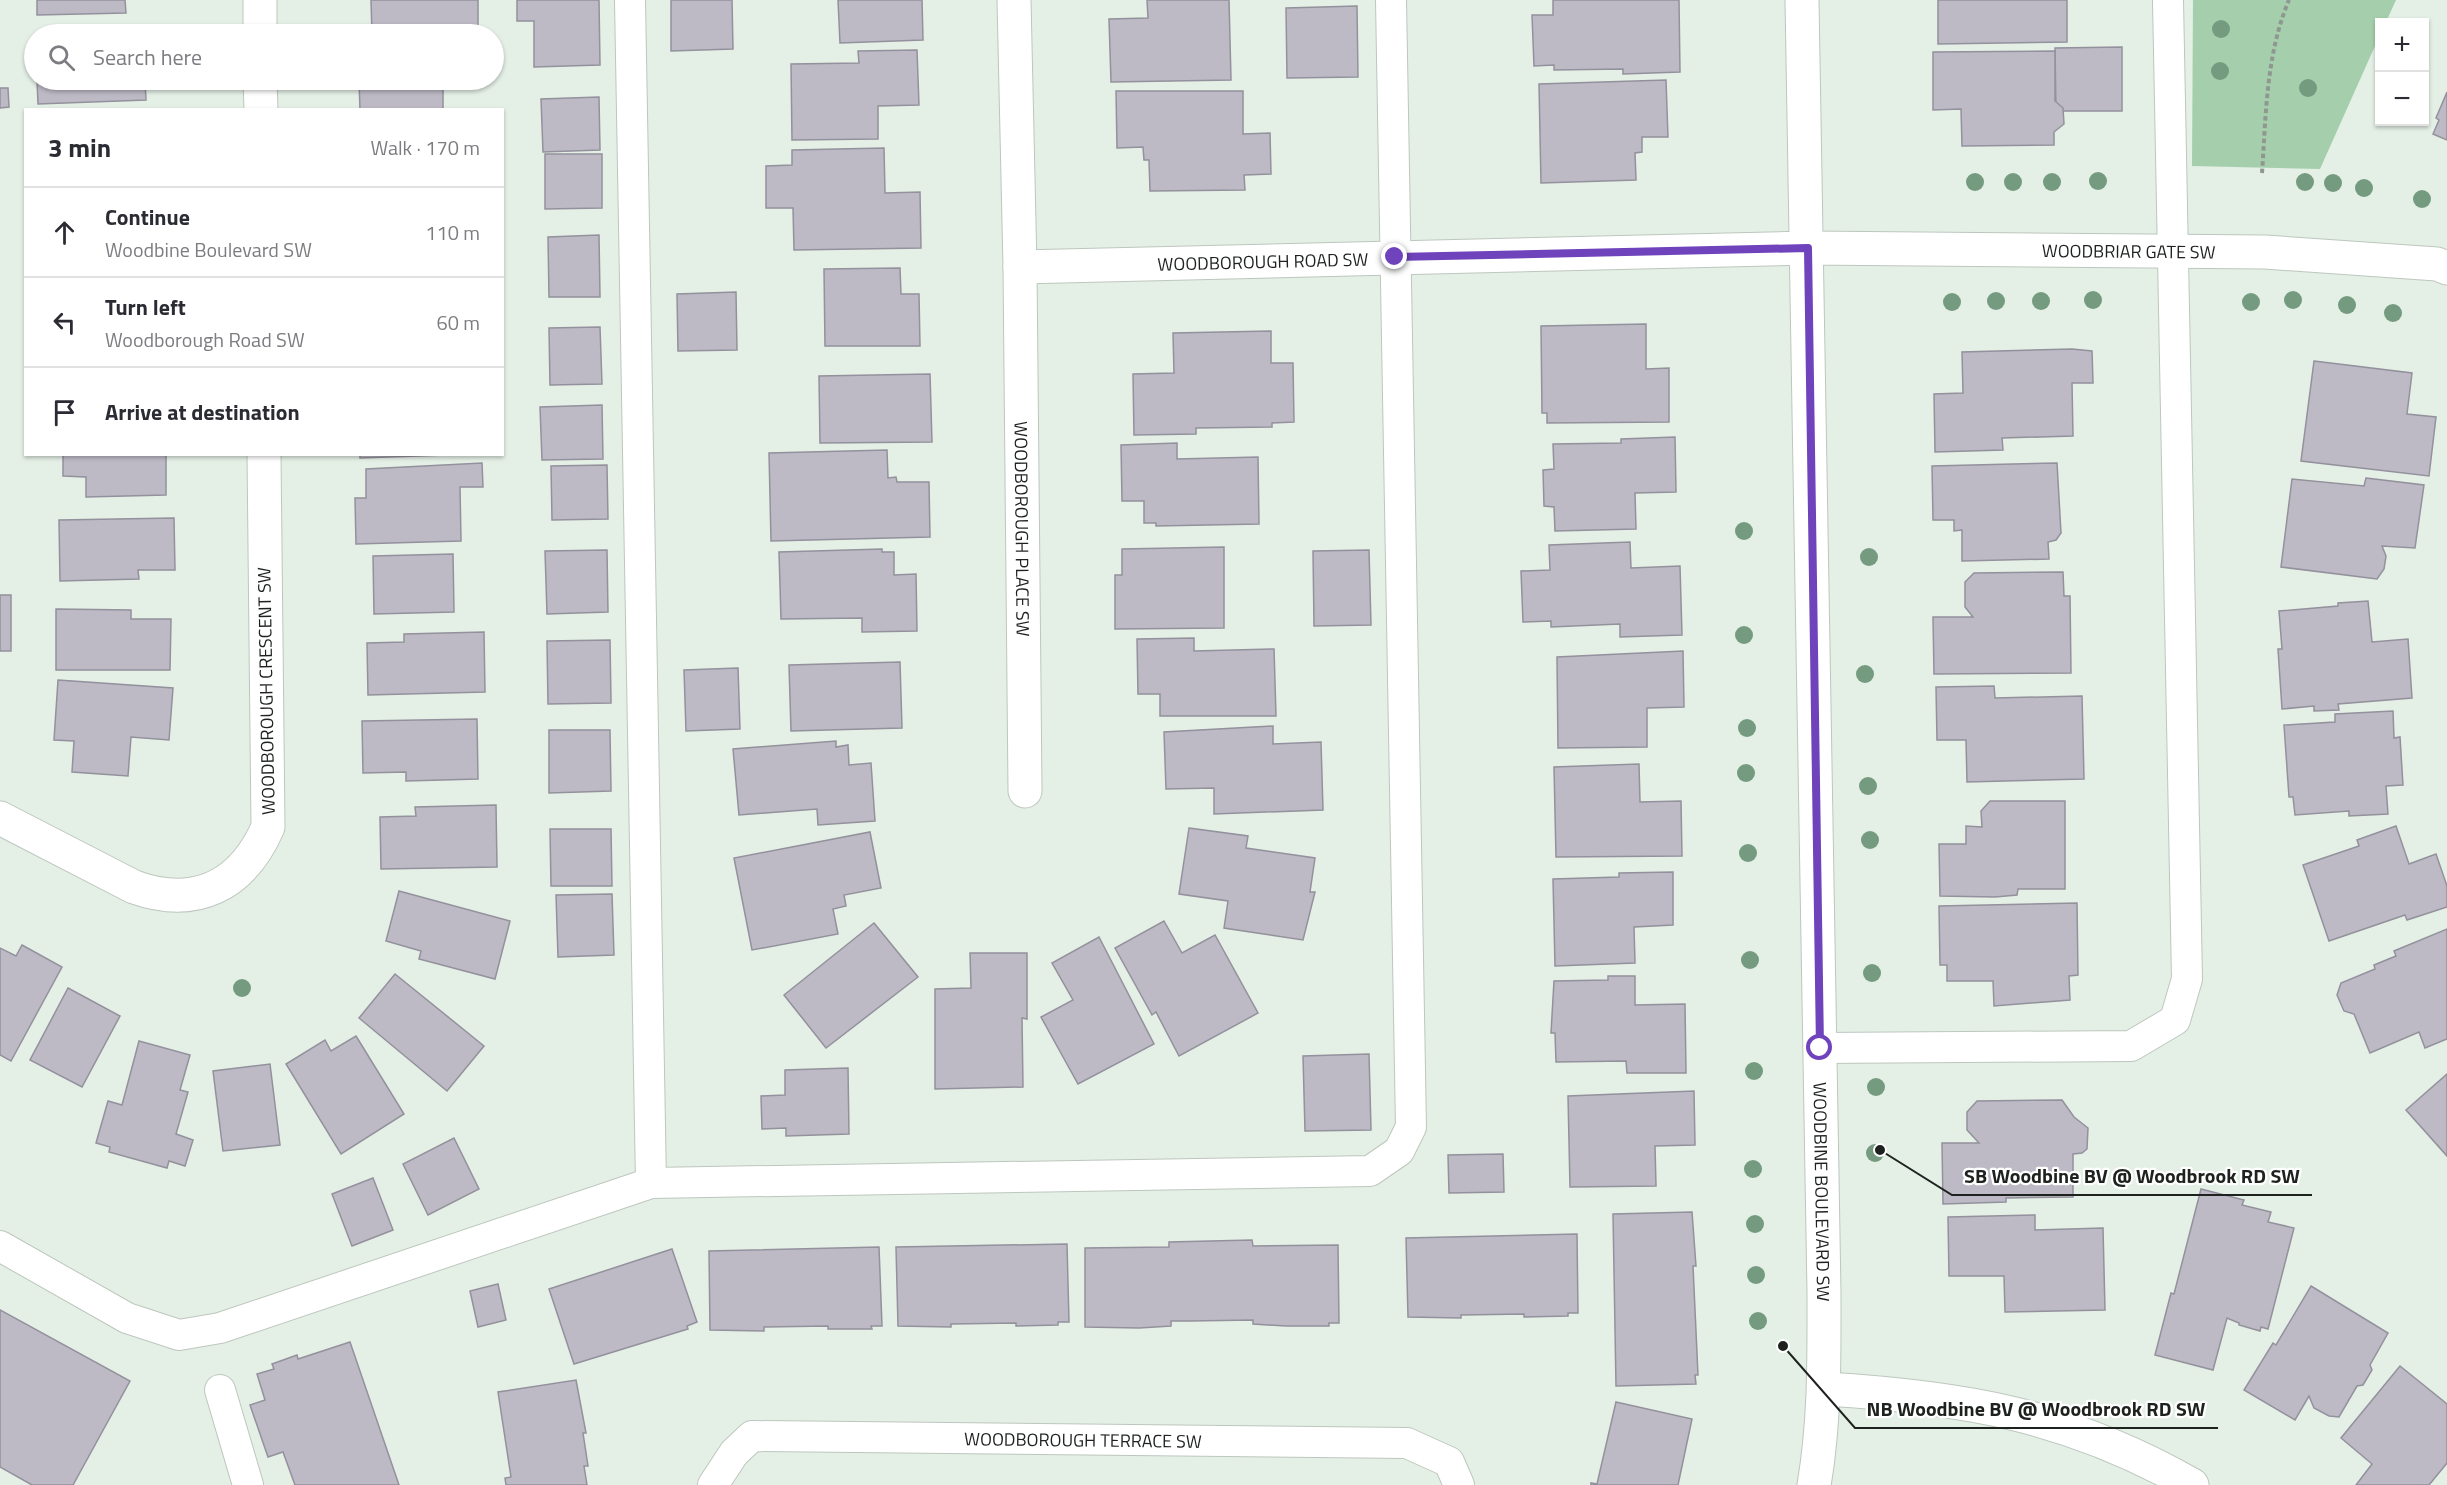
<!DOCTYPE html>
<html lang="en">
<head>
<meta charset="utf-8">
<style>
	:root { --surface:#fff; --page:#f2f2f3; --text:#2b2b33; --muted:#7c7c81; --line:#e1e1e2 }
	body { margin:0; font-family:"Titillium Web",sans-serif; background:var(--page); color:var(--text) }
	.controls { position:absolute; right:18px; top:18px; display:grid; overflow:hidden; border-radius:0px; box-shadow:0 2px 4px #0004 }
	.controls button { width:54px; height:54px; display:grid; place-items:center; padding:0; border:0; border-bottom:2px solid var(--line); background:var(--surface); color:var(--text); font:30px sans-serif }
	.stop { position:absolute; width:18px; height:18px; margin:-14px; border:4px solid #6f43bb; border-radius:50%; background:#fff }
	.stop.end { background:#6f43bb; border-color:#fff; box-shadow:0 2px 6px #0008 }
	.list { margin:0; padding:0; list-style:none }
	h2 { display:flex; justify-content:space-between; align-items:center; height:78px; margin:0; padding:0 24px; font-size:26px }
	h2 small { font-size:20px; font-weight:400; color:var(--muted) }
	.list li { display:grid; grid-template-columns:39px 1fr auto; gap:18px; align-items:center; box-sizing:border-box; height:90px; padding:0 24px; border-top:2px solid var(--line) }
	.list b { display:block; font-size:22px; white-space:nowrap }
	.list p { margin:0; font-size:20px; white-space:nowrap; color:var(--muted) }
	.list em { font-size:20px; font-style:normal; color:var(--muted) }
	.icon { flex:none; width:33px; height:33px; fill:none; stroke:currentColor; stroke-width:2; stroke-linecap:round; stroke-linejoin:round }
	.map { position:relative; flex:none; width:2447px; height:1485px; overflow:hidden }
	.search { position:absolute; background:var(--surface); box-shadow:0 2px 4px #0004; left:24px; top:24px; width:480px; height:66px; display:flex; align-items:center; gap:15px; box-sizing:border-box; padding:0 21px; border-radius:33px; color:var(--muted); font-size:22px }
	.panel { position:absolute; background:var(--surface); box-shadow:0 2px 4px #0004; left:24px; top:108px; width:480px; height:348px; border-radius:0px }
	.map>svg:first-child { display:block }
</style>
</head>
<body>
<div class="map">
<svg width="2447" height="1485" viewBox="0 0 2447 1485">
	<rect width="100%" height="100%" fill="#e4efe6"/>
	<path fill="#a5cfac" d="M2193,0H2396L2386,22H2380L2379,37L2320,169L2192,166Z"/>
	<g fill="#bdbac6" stroke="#93919c" stroke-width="1.5">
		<path d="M37,0H125L126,13L37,15Z"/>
		<path d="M371,0H478V34H372Z"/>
		<path d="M517,0H599L600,65L534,67V21H517Z"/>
		<path d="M671,0H732L733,49L671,51Z"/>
		<path d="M838,0H922L923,40L840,43Z"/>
		<path d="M1147,0H1229L1231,80L1111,82L1109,19L1148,18Z"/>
		<path d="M1553,0H1679L1680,72L1623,74V69L1554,70V65L1534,66L1532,15H1553Z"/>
		<path d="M1938,0H2067V42L1938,44Z"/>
		<path d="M1357,6L1358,77L1287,78L1286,8Z"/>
		<path d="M143,32V34H92Z"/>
		<path d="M2122,47V111H2056L2055,48Z"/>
		<path d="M917,50L919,105L878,106V139L792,140L791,64L859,63L858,51Z"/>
		<path d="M2055,51V101L2063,108L2064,124L2054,132V145L1962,146L1961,109L1933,110V52Z"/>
		<path d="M37,80H145L146,100L38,104Z"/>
		<path d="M359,80H443V110H360Z"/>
		<path d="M1666,80L1668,137H1642V152L1635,153L1636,180L1541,183L1539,84Z"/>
		<path d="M0,88H8L9,107L0,108Z"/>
		<path d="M1116,91H1243V134L1270,133L1271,174L1244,175L1245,190L1150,191L1149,160H1144L1143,147L1117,148Z"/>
		<path d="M2447,92V140L2433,134L2439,120L2436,118Z"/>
		<path d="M599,97L600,150L543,152L541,99Z"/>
		<path d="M884,148L885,193L920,192L921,248L794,250L793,208H766V166L792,165V150Z"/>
		<path d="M545,154H602V208L545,209Z"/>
		<path d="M599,235L600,297H549L548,237Z"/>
		<path d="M900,268L901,294H919L920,346H825L824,269Z"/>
		<path d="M736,292L737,350L678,351L677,294Z"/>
		<path d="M1646,324V369L1669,368V422L1547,423V413H1542L1541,326Z"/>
		<path d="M600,327L602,384L550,385L549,328Z"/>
		<path d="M1271,331V363H1293L1294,422L1272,423V427L1196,428V434L1134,435L1133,374L1174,373L1173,333Z"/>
		<path d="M2072,349L2092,351L2093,383H2072L2073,436L2002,438L2003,450L1935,452L1934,394L1963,393L1962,352Z"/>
		<path d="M2314,361L2412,373L2407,414L2436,417L2429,476L2301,461Z"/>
		<path d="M930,374L932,442L820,443L819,376Z"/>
		<path d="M602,405L603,459L542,460L540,407Z"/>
		<path d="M1675,437L1676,492L1635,493L1636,529L1555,531L1554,507L1544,506L1543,470L1554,469L1553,444L1621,443V439Z"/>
		<path d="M1177,443V459L1258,457L1259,524L1156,526V523H1144V501H1122L1121,445Z"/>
		<path d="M887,450L888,478L896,477L897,482H929L930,537L771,541L769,453Z"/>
		<path d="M63,454H166V495L86,497V477L63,476Z"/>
		<path d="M360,454H476L360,458Z"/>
		<path d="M482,463L483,487H460L461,541L356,544L355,498H366V469Z"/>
		<path d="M2057,463L2061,533L2056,540L2048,542L2049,559L1962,561V530L1954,531V520H1933L1932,466Z"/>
		<path d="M607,465L608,519L552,520L551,466Z"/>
		<path d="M2366,478L2424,485L2415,548L2382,546L2386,556L2384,569L2377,579L2281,567L2292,479L2364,486Z"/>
		<path d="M174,518L175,570H138L139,579L60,581L59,520Z"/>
		<path d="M1630,542L1631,568L1680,566L1682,635L1620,637V624L1551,627V621L1523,622L1521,571L1550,570L1549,545Z"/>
		<path d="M1224,547V628L1115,629V575H1122V549Z"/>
		<path d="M882,549V552H894V575L916,574L917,631L862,632V618L781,619L779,552Z"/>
		<path d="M607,550L608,612L547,614L545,551Z"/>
		<path d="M1369,550L1371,625L1314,626L1313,551Z"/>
		<path d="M453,554L454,612L374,614L373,556Z"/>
		<path d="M2063,572L2064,596H2070L2071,673L1934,674L1933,617H1973L1965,607V582L1974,573Z"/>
		<rect x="0" y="595" width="11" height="56"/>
		<path d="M2368,601L2372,642L2408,639L2412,698L2338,704L2339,710L2314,711V706L2282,709L2278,649H2282L2279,611L2338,606V603Z"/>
		<path d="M56,609L131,610V619H171L170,670H56Z"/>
		<path d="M484,632L485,692L368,695L367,643L404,642V634Z"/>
		<path d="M1194,638V651L1274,649L1276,716H1160V694H1138L1137,639Z"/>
		<path d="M610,640L611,703L548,704L547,641Z"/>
		<path d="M1683,651L1684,707L1647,708V747L1558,748L1557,657Z"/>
		<path d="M900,662L902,728L791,731L789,665Z"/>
		<path d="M738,668L740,729L686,731L684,670Z"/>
		<path d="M58,680L173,688L169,740L131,737L128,776L72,772L74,741L54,740Z"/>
		<path d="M1994,686L1995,698L2082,696L2084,779L1967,782L1966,740H1937L1936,687Z"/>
		<path d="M2393,711L2394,738L2400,737L2403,785L2386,786L2388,814L2349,816V811L2295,815L2293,797H2289L2284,725L2335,722V714Z"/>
		<path d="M477,719L478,779L406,781V772L363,773L362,721Z"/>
		<path d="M1273,726V744L1321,742L1323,810L1214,814V788L1166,789L1164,732Z"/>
		<path d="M549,730H610L611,791L549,793Z"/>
		<path d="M836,741V747L848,745L849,765L871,763L875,821L818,825L817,809L739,815L733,749Z"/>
		<path d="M1639,764L1640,802L1681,801L1682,856L1556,857L1554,767Z"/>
		<path d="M1990,801H2065V889H2018L2017,895L1995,897L1940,896L1939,844H1966V826L1982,827L1981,811Z"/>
		<path d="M496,805L497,867L381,869L380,817L416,816L415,807Z"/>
		<path d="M2396,826L2409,864L2436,854L2447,886V907L2407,920L2405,915L2329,941L2303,865L2359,846L2357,840Z"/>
		<path d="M1189,828L1248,836L1246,848L1315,858L1310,892H1315L1303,940L1224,928L1228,901L1179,894Z"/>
		<path d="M550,829H611L612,886H551Z"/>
		<path d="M870,832L881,888L844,895L846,906L833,909L838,934L752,950L734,858Z"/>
		<path d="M1673,872V925L1634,927L1635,963L1555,966L1553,879L1619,877V873Z"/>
		<path d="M399,891L510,921L495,979L419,959L421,951L386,941Z"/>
		<path d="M612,894L614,955L558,957L556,895Z"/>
		<path d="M2077,903L2078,975L2069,976L2070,1000L1994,1006L1993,981H1947V965H1940L1939,906Z"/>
		<path d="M1164,921L1182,953L1215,935L1258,1013L1179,1056L1156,1012L1152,1015L1115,948Z"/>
		<path d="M874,923L918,977L826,1048L784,995Z"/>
		<path d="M2447,929V1039L2425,1048L2419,1032L2370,1053L2354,1014L2344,1011L2337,995L2341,983L2375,969L2374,965L2396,956L2394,951Z"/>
		<path d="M1099,937L1154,1044L1078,1084L1041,1017L1073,1000L1052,963Z"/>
		<path d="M22,945L62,967L11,1061L0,1055V948L16,956Z"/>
		<path d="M970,953H1027V1019L1022,1018L1023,1087L935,1089V989L971,988Z"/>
		<path d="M395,974L484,1046L447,1091L359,1018Z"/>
		<path d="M1608,976H1635V1005L1685,1004L1686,1073H1627L1626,1061L1556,1062L1555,1033H1551L1554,981L1608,980Z"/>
		<path d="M68,988L120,1016L82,1087L30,1060Z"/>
		<path d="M356,1036L404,1114L341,1154L286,1064L325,1040L331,1051Z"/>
		<path d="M139,1041L190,1055L180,1090L188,1092L176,1134L193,1140L185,1166L169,1161L167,1168L109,1152L110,1147L96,1143L108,1101L122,1105Z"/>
		<path d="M1369,1054L1371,1130L1305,1131L1303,1056Z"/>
		<path d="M270,1064L280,1145L223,1151L213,1071Z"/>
		<path d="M848,1068L849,1134L786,1136V1128L762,1129L761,1096L785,1095V1070Z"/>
		<path d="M2447,1074V1156L2406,1110Z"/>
		<path d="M1694,1091L1695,1145L1655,1146L1656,1186L1570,1187L1568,1096Z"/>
		<path d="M2062,1100L2074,1117L2088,1128L2087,1149L2082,1153L2073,1154V1197L2006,1198V1202L1943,1204L1942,1143H1979L1967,1130V1112L1977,1101Z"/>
		<path d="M454,1138L479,1189L428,1215L403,1164Z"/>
		<path d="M1503,1154L1504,1192L1449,1193L1448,1155Z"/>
		<path d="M373,1178L393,1230L352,1246L332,1194Z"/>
		<path d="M2201,1189L2244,1200L2242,1205L2271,1212L2268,1222L2294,1228L2268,1329L2261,1327L2260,1331L2239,1325V1323L2227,1318L2213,1370L2155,1355L2171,1293L2174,1294Z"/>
		<path d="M1692,1212L1696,1266H1693L1698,1375H1695L1696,1384L1616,1386L1613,1214Z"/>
		<path d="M2035,1215V1230L2103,1228L2105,1310L2005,1312L2004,1276H1949L1948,1217Z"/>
		<path d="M1577,1234L1578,1313H1568V1316L1524,1317V1314L1461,1315V1318L1408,1317L1406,1238Z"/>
		<path d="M1252,1240L1253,1246L1338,1245L1339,1323H1329V1326H1286L1253,1324V1320L1189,1321H1171V1326L1139,1328L1085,1327V1248L1169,1247V1242Z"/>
		<path d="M1067,1244L1069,1322H1058V1325L1016,1326V1323L951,1324V1327L898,1326L896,1247Z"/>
		<path d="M879,1247L882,1326H871L872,1329H828V1326L764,1327V1331L710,1330L709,1251Z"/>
		<path d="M672,1249L697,1322L687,1326L688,1329L574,1364L549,1289Z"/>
		<path d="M498,1284L506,1320L478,1327L470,1291Z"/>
		<path d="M2311,1286L2388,1333L2370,1365L2372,1370L2363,1385L2357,1386L2339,1417L2329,1416L2314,1408L2309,1396L2295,1420L2244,1390L2273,1343L2276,1345Z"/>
		<path d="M0,1310L130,1381L73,1485H32L0,1467Z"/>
		<path d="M350,1342L399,1485H295L283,1452L268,1457L250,1405L265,1400L257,1374L274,1369L272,1364L297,1355L298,1359Z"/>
		<path d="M2400,1366L2447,1404V1463L2429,1485H2356L2372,1464L2341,1438Z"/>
		<path d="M576,1380L586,1433H583L588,1466H584L587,1485H506L505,1478L511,1477L498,1392Z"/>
		<path d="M1616,1402L1692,1419L1678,1485H1591V1483L1597,1484Z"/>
	</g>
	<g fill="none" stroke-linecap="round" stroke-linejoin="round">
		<g stroke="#bdc7be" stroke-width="32">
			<g id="service">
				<path d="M630,0L651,1183"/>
				<path d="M1820,1048L2131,1046L2175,1020L2187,979L2168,0"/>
				<path d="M0,1246L127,1318L179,1335L220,1328L651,1183L1370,1171L1399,1151L1411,1127L1391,0"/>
				<path d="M220,1390L248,1485"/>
				<path id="s1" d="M713,1485L734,1453L752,1436L1407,1443L1449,1462L1459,1485"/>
			</g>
		</g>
		<g stroke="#bdc7be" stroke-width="35">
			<g id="minor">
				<path d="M260,0V34"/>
				<path id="s2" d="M1014,0L1020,267L1808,248L2265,252L2437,264L2447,268"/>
				<path d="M260,80L261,110"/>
				<path id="s3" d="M1020,267L1025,791"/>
				<path d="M0,818L134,887C196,909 242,886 268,827L264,454"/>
				<path d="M1825,1389C1962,1397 2070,1415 2192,1485"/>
			</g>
		</g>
		<g stroke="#bdc7be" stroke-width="35">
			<g id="tertiary">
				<path id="s4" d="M1802,0L1824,1293C1824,1358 1825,1421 1814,1485"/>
			</g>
		</g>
		<path stroke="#8f9791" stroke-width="4" stroke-dasharray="4.5 3" stroke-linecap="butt" d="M2262,173C2266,115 2266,54 2289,0"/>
		<use href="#service" stroke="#fff" stroke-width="30"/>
		<use href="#minor" stroke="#fff" stroke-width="33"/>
		<use href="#tertiary" stroke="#fff" stroke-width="33"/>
	</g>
	<g fill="#749b7f">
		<circle cx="2221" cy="29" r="9"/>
		<circle cx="2220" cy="71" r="9"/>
		<circle cx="2308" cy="88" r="9"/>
		<circle cx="2098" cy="181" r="9"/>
		<circle cx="1975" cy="182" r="9"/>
		<circle cx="2013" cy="182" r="9"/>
		<circle cx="2052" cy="182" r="9"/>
		<circle cx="2305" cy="182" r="9"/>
		<circle cx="2333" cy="183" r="9"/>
		<circle cx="2364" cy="188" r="9"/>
		<circle cx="2422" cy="199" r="9"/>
		<circle cx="2093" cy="300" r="9"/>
		<circle cx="2293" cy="300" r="9"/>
		<circle cx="1996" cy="301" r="9"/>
		<circle cx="2041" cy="301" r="9"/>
		<circle cx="1952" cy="302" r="9"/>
		<circle cx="2251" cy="302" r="9"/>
		<circle cx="2347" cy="305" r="9"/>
		<circle cx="2393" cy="313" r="9"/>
		<circle cx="1744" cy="531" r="9"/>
		<circle cx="1869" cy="557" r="9"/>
		<circle cx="1744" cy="635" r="9"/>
		<circle cx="1865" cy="674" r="9"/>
		<circle cx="1747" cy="728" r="9"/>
		<circle cx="1746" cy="773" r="9"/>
		<circle cx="1868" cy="786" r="9"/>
		<circle cx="1870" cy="840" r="9"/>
		<circle cx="1748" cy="853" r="9"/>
		<circle cx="1750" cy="960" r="9"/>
		<circle cx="1872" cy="973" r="9"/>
		<circle cx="242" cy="988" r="9"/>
		<circle cx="1754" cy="1071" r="9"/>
		<circle cx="1876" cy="1087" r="9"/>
		<circle cx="1875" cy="1153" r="9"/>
		<circle cx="1753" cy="1169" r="9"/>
		<circle cx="1755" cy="1224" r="9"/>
		<circle cx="1756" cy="1275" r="9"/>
		<circle cx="1758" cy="1321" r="9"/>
	</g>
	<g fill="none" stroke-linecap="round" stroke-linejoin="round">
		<path stroke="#6f43bb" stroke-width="8" d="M1395,257L1808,248L1820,1048"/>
	</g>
	<g text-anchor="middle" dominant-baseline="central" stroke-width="4.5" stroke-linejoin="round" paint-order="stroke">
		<g font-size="18" fill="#1e221f" stroke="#fff">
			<text stroke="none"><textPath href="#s2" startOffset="1376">WOODBRIAR GATE SW</textPath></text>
			<text stroke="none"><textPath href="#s2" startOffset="510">WOODBOROUGH ROAD SW</textPath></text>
			<text stroke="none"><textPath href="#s3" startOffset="262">WOODBOROUGH PLACE SW</textPath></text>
			<text transform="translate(266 691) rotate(-91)">WOODBOROUGH CRESCENT SW</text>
			<text stroke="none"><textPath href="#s4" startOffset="1192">WOODBINE BOULEVARD SW</textPath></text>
			<text stroke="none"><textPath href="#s1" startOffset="394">WOODBOROUGH TERRACE SW</textPath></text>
		</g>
	</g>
	<path fill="none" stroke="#1e221f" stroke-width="2" d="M1880 1150L1952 1195H2312M1783 1346L1855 1428H2218"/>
	<g fill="#1e221f" stroke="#fff" stroke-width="2">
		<circle cx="1880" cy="1150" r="6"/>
		<circle cx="1783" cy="1346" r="6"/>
	</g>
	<g font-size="20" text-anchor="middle" font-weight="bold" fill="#1e221f" stroke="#fff" stroke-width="4.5" stroke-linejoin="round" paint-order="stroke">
		<text x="2132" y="1183">SB Woodbine BV @ Woodbrook RD SW</text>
		<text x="2036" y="1416">NB Woodbine BV @ Woodbrook RD SW</text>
	</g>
</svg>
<div class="controls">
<button>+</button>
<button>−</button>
</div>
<div class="stop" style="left:1820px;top:1048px"></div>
<div class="stop end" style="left:1395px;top:257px"></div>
<div class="search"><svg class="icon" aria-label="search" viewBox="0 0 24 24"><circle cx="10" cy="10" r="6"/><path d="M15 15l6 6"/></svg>Search here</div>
<section class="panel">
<h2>3 min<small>Walk · 170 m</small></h2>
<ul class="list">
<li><svg class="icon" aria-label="ahead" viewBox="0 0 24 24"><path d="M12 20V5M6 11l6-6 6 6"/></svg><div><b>Continue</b><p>Woodbine Boulevard SW</p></div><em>110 m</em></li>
<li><svg class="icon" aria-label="left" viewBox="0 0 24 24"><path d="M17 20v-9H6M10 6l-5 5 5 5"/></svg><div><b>Turn left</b><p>Woodborough Road SW</p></div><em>60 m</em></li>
<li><svg class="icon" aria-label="arrive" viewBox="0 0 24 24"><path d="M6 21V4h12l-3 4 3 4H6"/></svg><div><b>Arrive at destination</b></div></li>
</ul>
</section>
</div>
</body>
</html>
